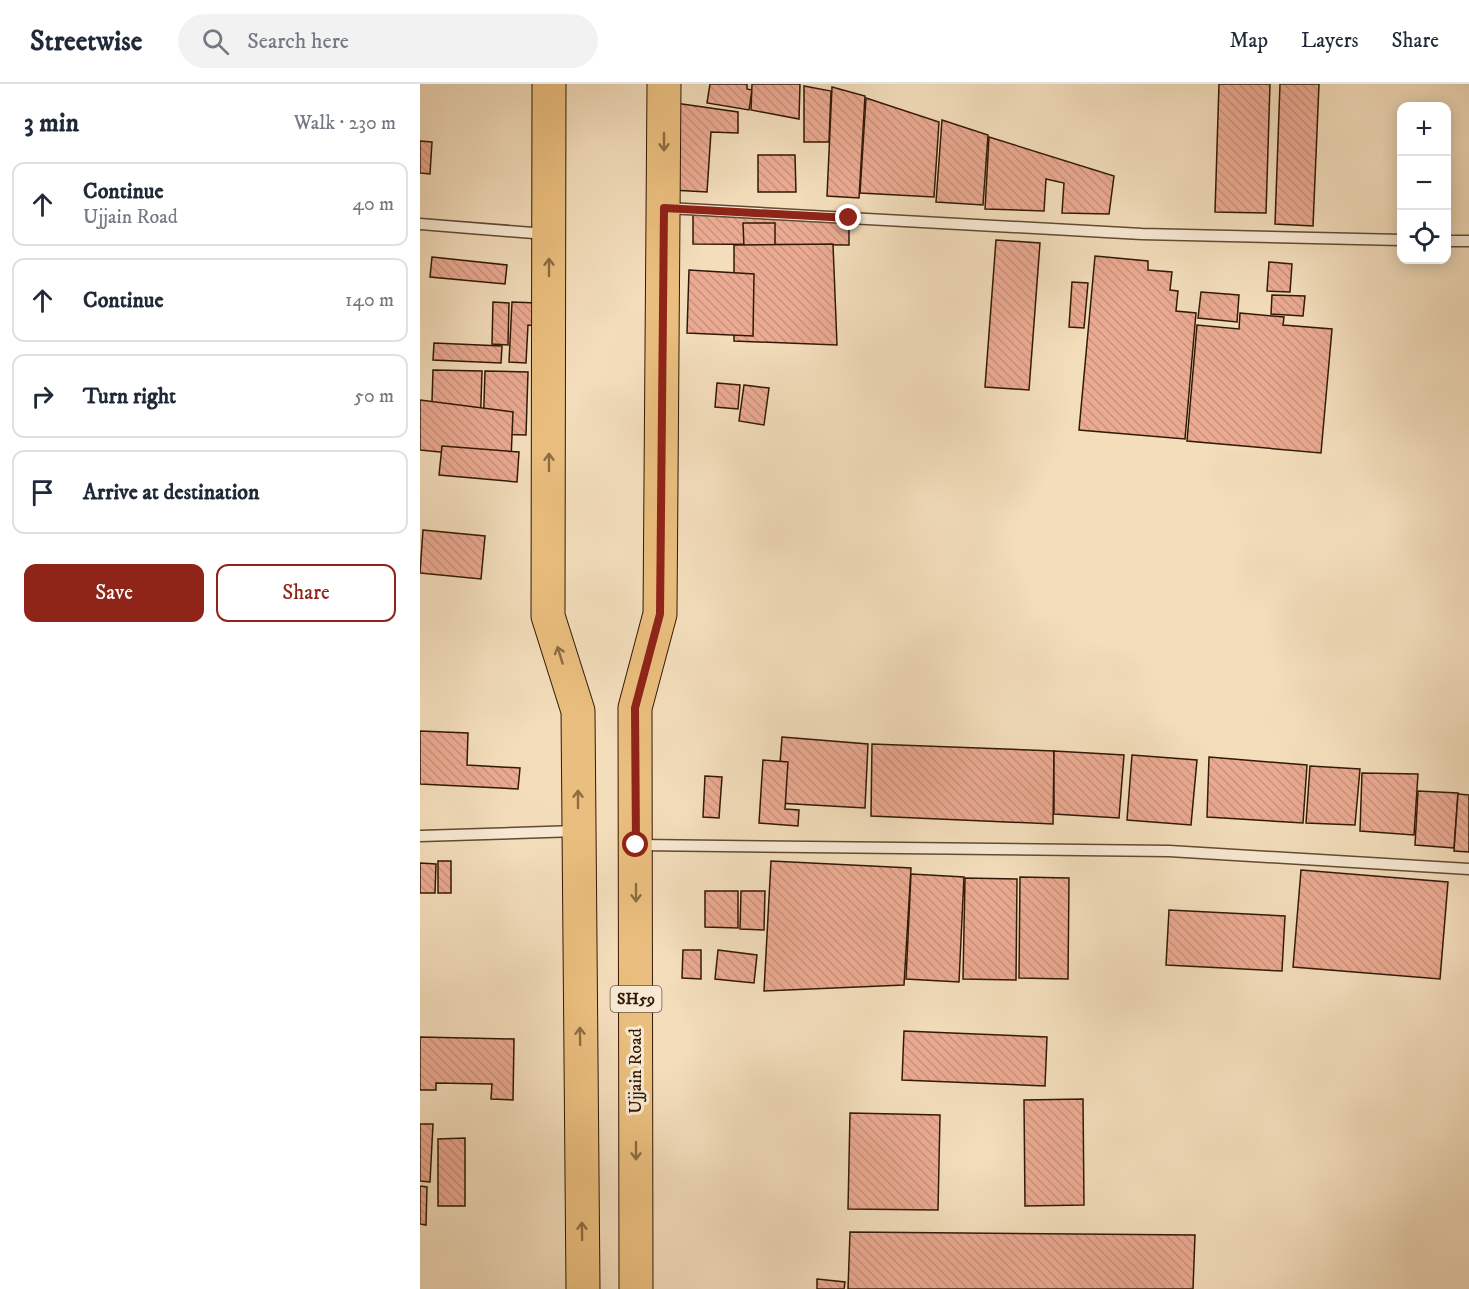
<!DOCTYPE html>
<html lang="en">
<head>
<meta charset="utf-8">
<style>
	:root { --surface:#fff; --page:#f2f2f3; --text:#1f2937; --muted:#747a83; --line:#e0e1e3; --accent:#8f2418 }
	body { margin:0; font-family:"IM FELL DW Pica",serif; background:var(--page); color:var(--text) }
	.controls { position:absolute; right:18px; top:18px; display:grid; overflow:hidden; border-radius:12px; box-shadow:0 3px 15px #0003 }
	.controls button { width:54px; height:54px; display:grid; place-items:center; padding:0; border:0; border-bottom:2px solid var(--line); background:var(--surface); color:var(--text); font:30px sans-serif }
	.stop { position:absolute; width:18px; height:18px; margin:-14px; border:4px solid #8f2418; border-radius:50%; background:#fff }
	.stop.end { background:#8f2418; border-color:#fff; box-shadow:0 2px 6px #0008 }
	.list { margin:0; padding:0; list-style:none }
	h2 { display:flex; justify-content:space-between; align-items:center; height:78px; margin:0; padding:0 24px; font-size:26px }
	h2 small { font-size:20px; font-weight:400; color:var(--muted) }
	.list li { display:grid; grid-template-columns:39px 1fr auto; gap:18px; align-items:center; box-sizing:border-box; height:84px; margin:0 12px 12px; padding:0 12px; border:2px solid var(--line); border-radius:12px }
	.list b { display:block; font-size:22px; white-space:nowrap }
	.list p { margin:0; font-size:20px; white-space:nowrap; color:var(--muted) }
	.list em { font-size:20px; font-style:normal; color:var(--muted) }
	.actions { display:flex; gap:12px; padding:18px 24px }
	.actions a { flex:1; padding:14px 0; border:2px solid var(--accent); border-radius:12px; text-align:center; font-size:21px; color:var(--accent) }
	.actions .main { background:var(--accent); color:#fff }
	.icon { flex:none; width:33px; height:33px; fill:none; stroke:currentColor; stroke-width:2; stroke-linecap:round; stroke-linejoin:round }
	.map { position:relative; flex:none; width:1049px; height:1205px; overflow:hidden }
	header { display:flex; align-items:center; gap:36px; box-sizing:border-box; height:84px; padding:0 30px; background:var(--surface); border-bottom:2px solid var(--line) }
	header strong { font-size:28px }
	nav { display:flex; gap:33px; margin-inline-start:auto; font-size:21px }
	.search { width:420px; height:54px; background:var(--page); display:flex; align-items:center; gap:15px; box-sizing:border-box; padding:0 21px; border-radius:33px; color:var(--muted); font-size:22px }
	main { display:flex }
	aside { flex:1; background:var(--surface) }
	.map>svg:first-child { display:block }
</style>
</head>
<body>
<header>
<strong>Streetwise</strong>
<div class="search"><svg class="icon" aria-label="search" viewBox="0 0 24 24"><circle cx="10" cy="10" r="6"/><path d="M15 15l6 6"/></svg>Search here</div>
<nav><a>Map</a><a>Layers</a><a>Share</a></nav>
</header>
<main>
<aside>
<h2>3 min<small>Walk · 230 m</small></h2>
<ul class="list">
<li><svg class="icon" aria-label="ahead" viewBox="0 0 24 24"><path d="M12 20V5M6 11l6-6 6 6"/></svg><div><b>Continue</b><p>Ujjain Road</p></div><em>40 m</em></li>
<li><svg class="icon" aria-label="ahead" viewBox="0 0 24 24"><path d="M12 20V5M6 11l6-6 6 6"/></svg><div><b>Continue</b></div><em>140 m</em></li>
<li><svg class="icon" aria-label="right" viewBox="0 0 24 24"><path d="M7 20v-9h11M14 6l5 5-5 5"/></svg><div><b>Turn right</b></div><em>50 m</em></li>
<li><svg class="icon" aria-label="arrive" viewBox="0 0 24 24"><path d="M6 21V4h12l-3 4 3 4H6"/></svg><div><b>Arrive at destination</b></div></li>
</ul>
<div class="actions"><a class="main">Save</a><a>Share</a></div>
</aside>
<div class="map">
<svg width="1049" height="1205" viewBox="0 0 1049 1205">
	<defs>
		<pattern id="building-back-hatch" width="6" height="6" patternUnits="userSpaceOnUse" patternTransform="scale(1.5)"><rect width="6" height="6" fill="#ebaa92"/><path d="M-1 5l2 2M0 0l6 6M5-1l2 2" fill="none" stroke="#ca927c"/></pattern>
	</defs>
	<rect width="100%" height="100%" fill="#f3ddbb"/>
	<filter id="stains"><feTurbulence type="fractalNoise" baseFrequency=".00333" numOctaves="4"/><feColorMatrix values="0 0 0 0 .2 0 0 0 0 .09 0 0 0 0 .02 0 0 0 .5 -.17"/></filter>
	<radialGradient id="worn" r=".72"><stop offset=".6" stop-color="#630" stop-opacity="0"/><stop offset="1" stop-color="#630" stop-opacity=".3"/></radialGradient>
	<g fill="url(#building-back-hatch)" stroke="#331905" stroke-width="1.5">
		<path d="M290,0H327V5L332,6L329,26L287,19Z"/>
		<path d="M332,0H380L379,35L331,26Z"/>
		<path d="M799,0H850L846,129L795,128Z"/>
		<path d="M860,0H899L893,142L855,140Z"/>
		<path d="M384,2L411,7L409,58H384Z"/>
		<path d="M412,3L445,12L439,114L407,112Z"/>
		<path d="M446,14L519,38L514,113L440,109Z"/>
		<path d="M255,19L318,28V49L291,48L287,108L252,106Z"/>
		<path d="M522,36L568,51L563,121L516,118Z"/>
		<path d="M569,53L694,92L689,130L642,129L644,99L626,95L624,127L565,125Z"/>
		<path d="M0,57L12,58L10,90L0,89Z"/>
		<path d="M338,71H375L376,108H338Z"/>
		<path d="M273,129L429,134V161L273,160Z"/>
		<path d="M323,139H355V163H324Z"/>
		<path d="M576,156L620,159L609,306L565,303Z"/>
		<path d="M413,160L417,261L314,257V161Z"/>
		<path d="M675,172L728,177V186L752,188L750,206L758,207L756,227L776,229L765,355L659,346Z"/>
		<path d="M12,173L87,181L85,200L10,193Z"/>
		<path d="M849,178L872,180L870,208L847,207Z"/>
		<path d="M269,186L334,190L333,252L267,249Z"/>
		<path d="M652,198L668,199L664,244L649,243Z"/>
		<path d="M781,208L819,211L817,238L778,234Z"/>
		<path d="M852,211L885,212L883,232L851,230Z"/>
		<path d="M73,218L89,219L88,261L72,260Z"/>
		<path d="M92,218L117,219L116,242L108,241L106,279L89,278Z"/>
		<path d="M820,229L864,233L863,241L912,245L901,369L767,357L777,241L819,245Z"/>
		<path d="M14,259L82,262L81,279L13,276Z"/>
		<path d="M13,286L62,287L60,350L11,349Z"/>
		<path d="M65,287L108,288L106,351L63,350Z"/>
		<path d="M297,299L320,301L318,325L295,323Z"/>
		<path d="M324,301L349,304L344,341L319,337Z"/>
		<path d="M0,316L93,328L91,375L0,366Z"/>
		<path d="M22,362L99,368L97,398L19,391Z"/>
		<path d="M3,446L65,452L61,495L0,489Z"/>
		<path d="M0,647L48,649L47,681L100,684L98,705L0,700Z"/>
		<path d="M362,653L448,660L445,724L357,719Z"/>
		<path d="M452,660L634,667L633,740L451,732Z"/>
		<path d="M634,667L704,671L699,734L634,730Z"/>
		<path d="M712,671L777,676L771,741L707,736Z"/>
		<path d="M789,673L887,681L883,739L787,733Z"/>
		<path d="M343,676L368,678L365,725L379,726L378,742L339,739Z"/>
		<path d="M890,682L940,685L935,741L886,739Z"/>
		<path d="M942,689L998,690L994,751L940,747Z"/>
		<path d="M285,692L302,693L299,734L283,733Z"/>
		<path d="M998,707L1038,709L1034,764L995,761Z"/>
		<path d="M1038,710L1049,711V768L1034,767Z"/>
		<rect x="18" y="777" width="13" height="32"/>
		<path d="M351,777L491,784L484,901L344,907Z"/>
		<path d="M0,779L16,780L15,809H0Z"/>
		<path d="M881,786L1028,798L1020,895L873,883Z"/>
		<path d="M491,790L544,793L539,898L486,895Z"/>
		<path d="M600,793L649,794L648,895L599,894Z"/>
		<path d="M545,794L597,795L596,896L543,895Z"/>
		<path d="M285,807H318V844L285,843Z"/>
		<path d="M321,807H345L344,846L320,845Z"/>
		<path d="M749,826L865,832L862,887L746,881Z"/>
		<path d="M263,866H281V895L262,894Z"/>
		<path d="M298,866L337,871L334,899L295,895Z"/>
		<path d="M484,947L627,953L625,1002L482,996Z"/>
		<path d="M0,953L94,955L93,1016L71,1015L72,1000L16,999V1006H0Z"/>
		<path d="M663,1015L664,1121L605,1122L604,1016Z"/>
		<path d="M430,1029L520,1031L518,1126L428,1125Z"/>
		<path d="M0,1040H13L10,1098L0,1097Z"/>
		<path d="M45,1054V1122H18V1055Z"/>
		<path d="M0,1102L7,1103L6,1141L0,1140Z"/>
		<path d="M430,1148L775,1151L773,1205H428Z"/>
		<path d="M397,1195L425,1198L424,1205H397Z"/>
	</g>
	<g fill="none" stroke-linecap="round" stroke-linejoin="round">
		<g stroke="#634a32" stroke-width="13">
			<g id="lane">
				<path d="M247,124L722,150L982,156"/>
				<path d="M0,140L126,150"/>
				<path d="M1026,157H1049"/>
				<path d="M0,752L157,747"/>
				<path d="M219,761L749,767L1049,785"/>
			</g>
		</g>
		<g stroke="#331905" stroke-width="35">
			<g id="primary">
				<path d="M129,0L128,532L158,627L163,1205"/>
				<path d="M216,1205L215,624L240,530L244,0"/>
			</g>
		</g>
		<use href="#lane" stroke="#f7e9d3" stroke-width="10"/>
		<use href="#primary" stroke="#eabe7e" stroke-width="33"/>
	</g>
	<defs><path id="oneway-shaft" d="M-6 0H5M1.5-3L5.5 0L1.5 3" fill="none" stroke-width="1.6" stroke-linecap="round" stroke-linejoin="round" transform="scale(1.5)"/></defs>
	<g stroke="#8e6c42">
		<use href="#oneway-shaft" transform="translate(244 58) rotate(90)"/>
		<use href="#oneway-shaft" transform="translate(129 183) rotate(-90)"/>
		<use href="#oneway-shaft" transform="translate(129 378) rotate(-90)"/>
		<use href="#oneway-shaft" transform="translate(140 571) rotate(-107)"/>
		<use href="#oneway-shaft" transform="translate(158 715) rotate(-90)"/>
		<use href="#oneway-shaft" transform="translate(216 809) rotate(90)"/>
		<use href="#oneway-shaft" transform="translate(160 952) rotate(-91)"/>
		<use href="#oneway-shaft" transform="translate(216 1067) rotate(90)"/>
		<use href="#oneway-shaft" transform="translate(162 1147) rotate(-91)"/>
	</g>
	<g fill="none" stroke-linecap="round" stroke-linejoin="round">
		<path stroke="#8f2418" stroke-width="8" d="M216,761L215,624L240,530L244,124L429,134"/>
	</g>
	<g text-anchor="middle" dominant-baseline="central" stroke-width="6" stroke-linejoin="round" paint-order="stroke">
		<rect fill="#f7e9d3" stroke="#6e5743" stroke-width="1.5" x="190.5" y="902" width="51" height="26" rx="4.5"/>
		<g font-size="16" font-weight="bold" fill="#331905">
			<text x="216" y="915">SH59</text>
		</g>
		<g font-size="18" fill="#331905" stroke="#f7e9d3">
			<text transform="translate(216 987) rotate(-90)">Ujjain Road</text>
		</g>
	</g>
	<rect width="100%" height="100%" filter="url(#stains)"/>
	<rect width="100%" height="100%" fill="url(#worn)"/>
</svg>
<div class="controls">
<button>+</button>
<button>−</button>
<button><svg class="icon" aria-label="locate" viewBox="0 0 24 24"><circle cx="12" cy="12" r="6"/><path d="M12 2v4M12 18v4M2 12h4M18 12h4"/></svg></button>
</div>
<div class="stop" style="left:216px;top:761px"></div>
<div class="stop end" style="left:429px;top:134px"></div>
</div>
</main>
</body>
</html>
